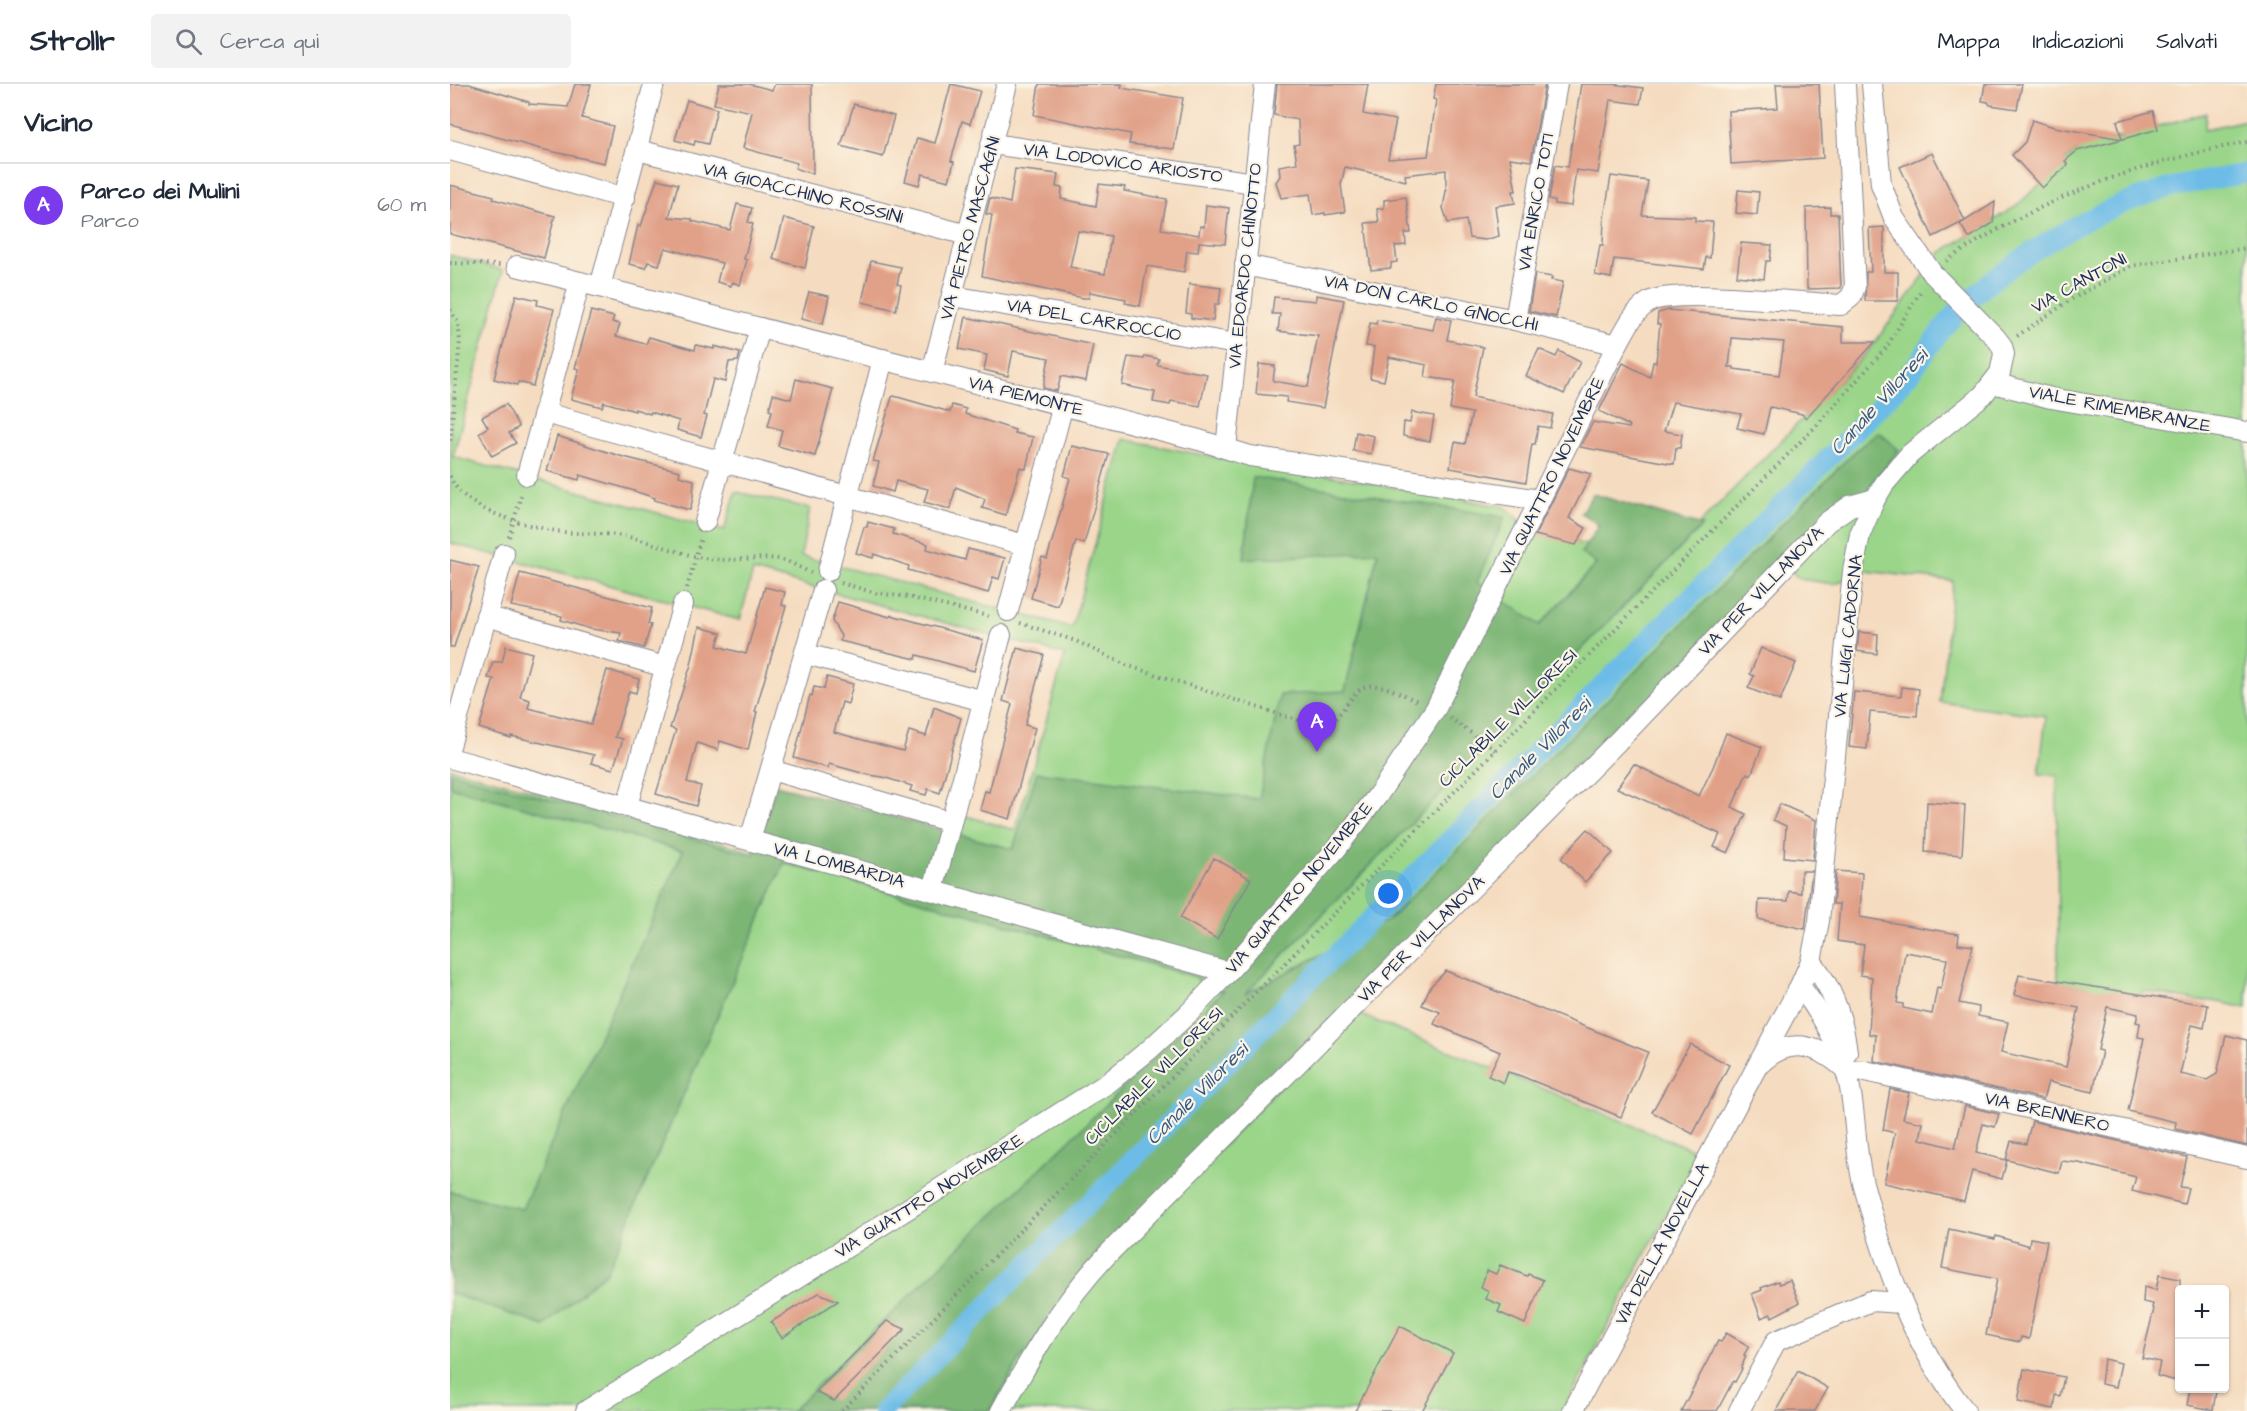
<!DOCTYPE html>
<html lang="it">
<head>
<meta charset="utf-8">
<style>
	:root { --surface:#fff; --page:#f2f2f3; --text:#1f2937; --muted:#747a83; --line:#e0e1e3; --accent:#7c3aed }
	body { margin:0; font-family:"Architects Daughter",sans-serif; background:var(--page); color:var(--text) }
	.controls { position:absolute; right:18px; bottom:18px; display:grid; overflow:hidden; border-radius:6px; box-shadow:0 2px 4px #0004 }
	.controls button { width:54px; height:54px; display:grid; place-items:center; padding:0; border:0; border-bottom:2px solid var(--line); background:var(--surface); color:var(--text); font:30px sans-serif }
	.you { position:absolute; left:939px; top:810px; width:21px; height:21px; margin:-15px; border:4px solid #fff; border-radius:50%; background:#1a73e8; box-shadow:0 0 0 9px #1a73e833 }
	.badge { display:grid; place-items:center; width:39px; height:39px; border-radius:50%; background:var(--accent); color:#fff; font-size:20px; font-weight:700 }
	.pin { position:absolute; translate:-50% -50px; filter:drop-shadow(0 2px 3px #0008) }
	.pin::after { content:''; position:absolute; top:32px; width:21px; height:18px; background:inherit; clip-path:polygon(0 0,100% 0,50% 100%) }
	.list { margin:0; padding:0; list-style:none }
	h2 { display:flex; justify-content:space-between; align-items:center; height:78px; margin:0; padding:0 24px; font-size:26px }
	h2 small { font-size:20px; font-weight:400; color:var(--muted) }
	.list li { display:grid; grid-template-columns:39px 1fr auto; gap:18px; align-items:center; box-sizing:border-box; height:84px; padding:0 24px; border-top:2px solid var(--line) }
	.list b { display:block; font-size:22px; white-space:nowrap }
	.list p { margin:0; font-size:20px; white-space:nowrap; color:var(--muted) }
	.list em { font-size:20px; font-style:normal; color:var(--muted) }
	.icon { flex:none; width:33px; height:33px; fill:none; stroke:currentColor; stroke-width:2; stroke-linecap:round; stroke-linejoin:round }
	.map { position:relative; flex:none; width:1797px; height:1327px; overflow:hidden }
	header { display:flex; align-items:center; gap:36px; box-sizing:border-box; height:84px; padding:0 30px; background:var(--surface); border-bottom:2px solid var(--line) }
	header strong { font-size:28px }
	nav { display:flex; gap:33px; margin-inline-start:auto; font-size:21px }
	.search { width:420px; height:54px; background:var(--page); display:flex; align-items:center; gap:15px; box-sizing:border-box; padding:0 21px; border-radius:6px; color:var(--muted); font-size:22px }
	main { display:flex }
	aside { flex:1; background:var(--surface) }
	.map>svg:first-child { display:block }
</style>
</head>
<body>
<header>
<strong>Strollr</strong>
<div class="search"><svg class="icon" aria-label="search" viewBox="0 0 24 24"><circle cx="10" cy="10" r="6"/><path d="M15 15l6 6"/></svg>Cerca qui</div>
<nav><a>Mappa</a><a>Indicazioni</a><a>Salvati</a></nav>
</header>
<main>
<aside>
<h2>Vicino<small></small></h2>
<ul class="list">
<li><span class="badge">A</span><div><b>Parco dei Mulini</b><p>Parco</p></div><em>60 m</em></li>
</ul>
</aside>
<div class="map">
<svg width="1797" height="1327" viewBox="0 0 1797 1327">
	<rect width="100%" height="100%" fill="#fcf5e5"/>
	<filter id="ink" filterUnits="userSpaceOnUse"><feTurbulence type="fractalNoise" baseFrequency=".0167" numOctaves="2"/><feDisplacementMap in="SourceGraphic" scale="12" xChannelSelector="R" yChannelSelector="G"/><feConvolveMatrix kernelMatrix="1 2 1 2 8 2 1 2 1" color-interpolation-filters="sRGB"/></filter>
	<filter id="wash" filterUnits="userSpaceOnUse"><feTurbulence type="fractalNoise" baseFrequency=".008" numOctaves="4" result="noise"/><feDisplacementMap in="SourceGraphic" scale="24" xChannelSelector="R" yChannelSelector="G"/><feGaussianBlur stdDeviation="1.35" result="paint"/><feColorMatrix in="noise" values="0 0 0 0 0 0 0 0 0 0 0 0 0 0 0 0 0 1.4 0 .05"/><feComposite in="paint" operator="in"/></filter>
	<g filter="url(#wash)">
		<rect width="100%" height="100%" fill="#f5dcc0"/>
		<path fill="#9ad589" stroke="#5a8274" stroke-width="1.5" d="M1756,29L1755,45L1797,36V924L1763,917H1748L1694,907L1692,912L1608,898L1607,691L1589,690L1596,632L1490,618L1503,497L1415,487L1384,500L1349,495L1333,479L894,924L1251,1069L1202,1157L1113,1327H0V684L487,818L513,731L565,746L615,571L303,487L290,536L0,459V171L53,186L3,373L274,447L286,408L360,424L351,472L622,544L674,355L753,371L848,386L1055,423L1085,449L1212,478L1417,269L1490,169L1565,123L1630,64Z"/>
		<path fill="#7bb675" stroke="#4b726a" stroke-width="1.5" d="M1429,348L1449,366L1414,410L1379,427L571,1274L540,1327H341L773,907L753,903L746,893L334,779L157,1187L94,1242L0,1209V1107L72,1125L233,767L0,703V688L304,771L326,701L563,765L587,688L809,715L830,611L895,607L928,468L794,475L803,393L1055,433L1027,498L1090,541L1146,480L1131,469L1149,441L1131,429L1143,410L1252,442L795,910L938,836L1406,366Z"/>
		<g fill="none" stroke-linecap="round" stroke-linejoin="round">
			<path stroke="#6cbce7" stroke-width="20" d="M433,1327L1435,317C1446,305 1458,293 1468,279C1477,267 1485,254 1495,242C1545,183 1638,128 1712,106C1739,98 1769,95 1797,89"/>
		</g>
		<g id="blocks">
			<g fill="#e1a189" fill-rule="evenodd">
				<path d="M0,0H19L79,18V20L118,23L125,0H141L132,34L163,42L154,79L91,65L0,40Z"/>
				<path d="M269,0H299L322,6L325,0H362L363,90L345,84L347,79L293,64L302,28L264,20Z"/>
				<path d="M501,0L530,7L520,40L512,37L501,77L504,78L499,97L472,90L469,101L455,97L467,54L485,59Z"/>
				<path d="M589,0H672L671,4L733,14L724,65L679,60L681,50L584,31Z"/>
				<path d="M827,0H918L913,30L946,36L938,75L978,72L986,16L983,15L986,0H1095L1081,77L1060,74L1066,107H1063L1065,119L1045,122L1049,152L1035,156L1019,154L1016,136L998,139L993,124L996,107L998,106H996V86L955,91L956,97L895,83L891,101L895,128L875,131V129L863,131L860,110L831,114L826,98L830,92L829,82L847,79L844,61L849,60L848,36L824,31Z"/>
				<path d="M1131,0H1161L1193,4L1190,20L1160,16L1148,89L1126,86L1121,122L1105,120V117L1099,115L1105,81L1118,83Z"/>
				<path d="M1326,0H1369L1373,74L1281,80L1278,27L1328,24Z"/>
				<path d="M1535,0H1572L1567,25L1540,21L1538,18L1532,17Z"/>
				<path d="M237,16L267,25L258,60L245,57L244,61L225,56Z"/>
				<path d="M404,20L444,32L433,73L391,62Z"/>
				<path d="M1703,27L1708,45L1673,55L1627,67L1615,77L1618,81L1592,104L1562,71L1575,58L1582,36L1604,43L1672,55L1667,37Z"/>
				<path d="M1482,69L1515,137L1483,153L1450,83Z"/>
				<path d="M565,85L608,90L606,103L612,104L611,115L646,122L649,100L675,103L674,107L717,115L711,145L749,151L750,142L754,143L756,121L779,124L775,160L749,158L748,168L737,167L734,188L697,182L690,222L675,219L676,215L640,208L639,214H633L532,192L542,131L536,130L540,114L560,119ZM628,147L661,152L655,190L620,183Z"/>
				<path d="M1161,92L1198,97L1192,131L1245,133V137L1263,138L1260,174L1256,173L1254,185L1164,175L1161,194L1145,191L1150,161H1153L1154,134Z"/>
				<path d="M207,95L228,100L219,133L242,135V137L280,146L287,120L302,124L298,138L303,140L294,175L297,176L290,201L282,198L281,202L267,198L272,179L215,164L209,181L198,178L196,184L179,180L188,141L191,142Z"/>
				<path d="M0,101L44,112L43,115L105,132L94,174L0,150Z"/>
				<path d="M1288,106L1309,108L1307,131L1286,129Z"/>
				<path d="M956,113L961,149H955L956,161L945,162L947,178L941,179V184L921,186L915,139L929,138L927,125L934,124V116Z"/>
				<path d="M1545,118L1543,139L1519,154L1510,140Z"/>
				<path d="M1380,123V130H1388L1391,204L1357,205L1356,124Z"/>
				<path d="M334,134L364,142L355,184L323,175Z"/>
				<path d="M1434,143V188H1448V217H1415L1416,188H1421L1419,144Z"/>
				<path d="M1291,159L1322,161L1320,177H1316L1314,195L1287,192Z"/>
				<path d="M421,177L451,183L447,200L451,201L446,226L412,218Z"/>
				<path d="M1085,190L1102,193L1101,196L1113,198L1106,233L1079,227Z"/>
				<path d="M739,200L771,204L769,220H765L763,237L741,234V230L736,229Z"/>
				<path d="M359,208L379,212L373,240L351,235Z"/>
				<path d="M66,211L88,216L87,221L104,225L83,302L68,298L67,301L44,295Z"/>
				<path d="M866,211L894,216L873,324L836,318L837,313L806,310L809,280L825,282L823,297L858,303L868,252L828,247L830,230H822L824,213L866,217Z"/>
				<path d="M1219,226L1393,243V258H1425L1356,334L1352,330L1320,323L1314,350L1287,344L1291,330L1223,318L1214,347L1232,350L1230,364H1226L1224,380L1130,363L1143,338L1179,344L1180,342L1149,327L1173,279L1200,293L1203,278H1206L1210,240H1207L1208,229ZM1282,254L1334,258L1329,291L1284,285V283H1279Z"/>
				<path d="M141,227L164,233L162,238L170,240L166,252L196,260L199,253L245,266L246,261L264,265V262L290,269L288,277L279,278L275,298L263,295L254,331L257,332L251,353L227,346L229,337L201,328L200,330L185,325V327L154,318L152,323L121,315L129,285L125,284Z"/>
				<path d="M516,233L643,261L636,297L611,292L607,307L593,304L599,274L563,267L558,292L534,286L537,271L509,265Z"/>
				<path d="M986,233L1001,236L997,256L1033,263L1023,313L1103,330L1100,344L1088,342L1085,360H1082L1076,398L1000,384L1005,358L1015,360L1022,329L1000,325L1005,297L975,293L977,281L939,273L934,297L920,294L924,263L916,262L920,239L926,240L927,236L983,246Z"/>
				<path d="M1089,265L1106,273L1109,267L1130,278L1114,310L1076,292Z"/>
				<path d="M695,272L709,275L707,281L757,290L750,322L721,317L720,321L703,318L705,308L672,301L678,273L694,275Z"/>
				<path d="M346,295L383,305L365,372L328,362L332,346L318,342L322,327L319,326L323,310L341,315Z"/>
				<path d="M444,312L500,328L502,321L516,325L515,330L565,346L564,349L583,353L576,385L570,383L556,431L532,424L535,415L506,403L500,425L474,418L478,405L446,397L443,408L423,402L429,378L423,377L442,313Z"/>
				<path d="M56,320L69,343L59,349L66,359L42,372L29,349L38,343L32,333Z"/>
				<path d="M962,328L984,332L980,357L953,352L954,338L960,339Z"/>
				<path d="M906,348L924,352L921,370L903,367Z"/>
				<path d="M107,352L170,372L230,387L229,392L244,396L243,414L240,426L204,416L205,414L181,406L130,391L129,396L97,387Z"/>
				<path d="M622,362L659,370L634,460L626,457L608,522L581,514L592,473L597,475L620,394L614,392Z"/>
				<path d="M1119,384L1141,390L1119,434L1136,444L1126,461L1085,451Z"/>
				<path d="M418,438L444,445L443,450L478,460L477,465L515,476L518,465L555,474L549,495L543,493L538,509L458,486L459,482L424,470L423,474L406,469L414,443H417Z"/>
				<path d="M0,476L29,483L4,563H0Z"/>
				<path d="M70,489L202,524L198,540L201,541L194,564L169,557L171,549L141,545L111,536L112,532L61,522Z"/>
				<path d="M315,503L335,508L332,521L336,522L305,628H307L298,666L270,657L268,666L247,659L237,698L251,702L246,722L206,710L226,646L220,644L241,581L249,543L271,549L267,562L296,570Z"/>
				<path d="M388,518L440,533L441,531L533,556L524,587L467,571L466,575L390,557L391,552L382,537Z"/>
				<path d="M1409,548L1428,550L1427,570L1407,567Z"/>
				<path d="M56,562L82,569L70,613L80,616L78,624L141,640L157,586L189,595L186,609L179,607L165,653L173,655L163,685L141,679L144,671L61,652V654L29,644L44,595L38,594L43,578H52Z"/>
				<path d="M567,564L594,571L575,641L585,644L560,735L530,726L535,707L539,708L562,620L553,617Z"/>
				<path d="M1311,564L1346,579L1330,617L1298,604L1304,592L1300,590Z"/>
				<path d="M377,593L403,600L398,620L392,618L384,648L453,667L459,647L476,652L484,623L511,634L490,709L478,705L476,711L460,707L462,702L433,693L419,691L379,680L378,684L344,674L360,611L362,612L364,603L374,605Z"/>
				<path d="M1452,603L1469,605L1467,632L1420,628L1417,665L1399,663L1404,608L1451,612Z"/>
				<path d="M1276,649L1312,663L1301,691L1297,689L1282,723L1296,730L1278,769L1264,763L1270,750L1167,704L1184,680L1249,712L1263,683Z"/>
				<path d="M1477,718L1515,721L1512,771L1475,768Z"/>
				<path d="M1330,720L1366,736L1363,776L1334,773L1336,742L1323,736Z"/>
				<path d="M1138,745L1163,769L1135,798L1111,774Z"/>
				<path d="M764,774L801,795L767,855L730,834Z"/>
				<path d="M1351,787H1362L1355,845L1308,835L1309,816L1338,817L1339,807L1351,809Z"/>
				<path d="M1386,787L1412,789L1410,833L1509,850L1508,860L1523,862L1509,919L1529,923L1528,932L1558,938L1551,968L1616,983L1629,924L1564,911L1569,891L1758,921L1754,944L1742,941L1730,990L1757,996L1767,990L1776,951L1797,956V1062L1725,1045L1726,1038L1678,1027L1694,954L1688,953L1690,939L1686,938L1688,930L1657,923L1648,966L1652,967L1643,1008L1598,998L1593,1015L1424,977L1426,951L1419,950L1422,893L1410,891L1414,861L1387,857L1390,820H1383ZM1455,868L1497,875L1491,905L1487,904L1482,930L1453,924V920L1447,919Z"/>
				<path d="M996,887L1198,968L1171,1033L1071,992L1058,988L1054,999L1038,992L1050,968L984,940L990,928L972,921L980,903Z"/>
				<path d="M1240,960L1279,981L1243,1050L1202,1028Z"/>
				<path d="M1440,1005L1459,1009L1453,1035L1473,1039L1470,1055L1505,1064L1515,1022L1549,1030L1545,1043L1533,1040L1526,1069L1556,1076L1561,1057L1576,1060L1582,1037L1737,1073L1730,1103L1738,1104L1734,1120L1682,1107L1686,1093L1629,1079L1612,1077L1609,1089L1557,1076L1552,1095L1522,1087L1514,1117L1434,1099L1445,1049L1433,1046Z"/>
				<path d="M1499,1145L1545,1155L1546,1152L1579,1162L1580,1154L1597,1157L1579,1255L1571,1253L1570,1258L1536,1251L1547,1195L1492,1184Z"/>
				<path d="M1050,1181L1077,1192L1078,1190L1093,1196L1075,1240L1048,1228L1051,1221L1036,1215L1039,1207L1031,1203L1037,1186L1046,1190Z"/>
				<path d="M1709,1191L1730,1195V1298L1707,1292L1710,1278L1692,1274L1704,1225L1702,1224L1703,1220L1693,1218L1694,1203L1706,1206Z"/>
				<path d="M1340,1196L1349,1219L1322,1233L1321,1230L1311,1234L1302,1210L1312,1206L1311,1204L1328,1197L1329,1200Z"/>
				<path d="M369,1209L388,1217L332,1254L321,1238Z"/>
				<path d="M437,1237L455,1245L384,1317L366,1308Z"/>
				<path d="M950,1242L1003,1269L972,1327H905Z"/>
				<path d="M1276,1249L1299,1262L1294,1271L1296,1272L1291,1284L1292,1285L1285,1298L1283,1297L1267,1327H1231L1268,1257L1271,1258Z"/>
				<path d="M1654,1275L1671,1279L1666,1303L1651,1300Z"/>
				<path d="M1574,1285L1614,1293L1610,1312L1606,1311L1604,1325L1568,1318Z"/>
				<path d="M1348,1287L1378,1304L1365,1327H1326Z"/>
				<path d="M1740,1305L1766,1308L1763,1326L1737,1321Z"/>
			</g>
		</g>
	</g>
	<g filter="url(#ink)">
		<use href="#blocks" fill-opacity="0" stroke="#88868f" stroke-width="1.5"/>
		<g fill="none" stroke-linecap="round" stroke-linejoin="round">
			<g stroke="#88868f" stroke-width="22">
				<g id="minor">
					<path d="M543,60L804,99"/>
					<path d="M0,66L175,114"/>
					<path d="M188,66L518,151"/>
					<path d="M795,181L1065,236L1167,261"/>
					<path d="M67,182L749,356L800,372L1090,416"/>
					<path d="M150,203L204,0"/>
					<path d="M502,212L787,260"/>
					<path d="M1065,236L1107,0"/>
					<path d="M482,288L557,0"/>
					<path d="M1543,299L1601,314L1797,348"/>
					<path d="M95,329L575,461"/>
					<path d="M776,364L815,0"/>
					<path d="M77,391L130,198"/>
					<path d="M255,438L310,244"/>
					<path d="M378,487L433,275"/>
					<path d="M558,527L613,321"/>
					<path d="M36,532L215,583"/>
					<path d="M356,570L534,617"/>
					<path d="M0,662L54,470"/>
					<path d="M0,674L778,888"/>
					<path d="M321,686L501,738"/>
					<path d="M177,722L233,520"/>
					<path d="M300,756L373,506"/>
					<path d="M483,806L551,551"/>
					<path d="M1361,877C1383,904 1393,934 1397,968"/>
					<path d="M1350,902C1373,932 1393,966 1400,1004C1406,1035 1405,1067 1413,1099C1435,1181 1462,1260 1515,1327"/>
					<path d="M1310,980C1338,952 1367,960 1394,984"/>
					<path d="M1396,986L1415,987L1797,1074"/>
					<path d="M136,1327L658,999L700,965L739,929L778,888L887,764L928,711L986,624L1167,261C1176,245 1183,228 1199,218C1224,204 1355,219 1391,221L1401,213L1405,203L1395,0"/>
					<path d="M551,1327C583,1269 611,1220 657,1171L1171,654L1377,438L1400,422L1425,415"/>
					<path d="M1123,1327L1350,902L1361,877L1369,837L1403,487L1410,450L1425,415L1435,399L1460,370L1533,311L1550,289L1554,270L1552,262L1546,254L1482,189L1444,134L1431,100L1422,0"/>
					<path d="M1289,1327L1326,1257L1421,1217L1452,1219"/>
				</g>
			</g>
			<g stroke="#88868f" stroke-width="4" stroke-dasharray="1.5 4.5" stroke-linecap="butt">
				<path d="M1496,177C1592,114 1685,80 1797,58"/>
				<path d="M0,179L51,181"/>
				<path d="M0,226L8,238L10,257L0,359"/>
				<path d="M1567,252L1622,215L1681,182L1797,164"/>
				<path d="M0,392C12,426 74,441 106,447C130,451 155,448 179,453C206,459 232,471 259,475C282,478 305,472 328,475C340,477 350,484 361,489"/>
				<path d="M59,453L72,408"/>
				<path d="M391,499L426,509L458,513L542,533"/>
				<path d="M237,504L251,454"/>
				<path d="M570,539L626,557L676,581L866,642L880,640C891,630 898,617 908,607C924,592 953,612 970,618"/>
				<path d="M1000,634L1045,666"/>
				<path d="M392,1327L1367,341L1436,264L1472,205"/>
			</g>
			<use href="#minor" stroke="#fff" stroke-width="20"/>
		</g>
	</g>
	<g text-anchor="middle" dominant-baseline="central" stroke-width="4.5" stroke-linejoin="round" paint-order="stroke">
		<g font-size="18" fill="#1b2f5e" stroke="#fcf5e5">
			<text transform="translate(673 79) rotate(8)">VIA LODOVICO ARIOSTO</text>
			<text transform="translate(353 109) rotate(14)">VIA GIOACCHINO ROSSINI</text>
			<text transform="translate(1086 118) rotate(-80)">VIA ENRICO TOTI</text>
			<text transform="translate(520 144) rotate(-75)">VIA PIETRO MASCAGNI</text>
			<text transform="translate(795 182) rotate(-84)">VIA EDOARDO CHINOTTO</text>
			<text transform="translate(1629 199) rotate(-29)">VIA CANTONI</text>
			<text transform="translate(981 219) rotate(12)">VIA DON CARLO GNOCCHI</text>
			<text transform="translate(644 236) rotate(10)">VIA DEL CARROCCIO</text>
			<text transform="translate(576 312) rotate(14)">VIA PIEMONTE</text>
			<text transform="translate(1670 325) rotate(11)">VIALE RIMEMBRANZE</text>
			<text transform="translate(1102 392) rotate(-64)">VIA QUATTRO NOVEMBRE</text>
			<text transform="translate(1311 507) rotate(-46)">VIA PER VILLANOVA</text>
			<text transform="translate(1398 552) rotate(-84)">VIA LUIGI CADORNA</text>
			<text transform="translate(1058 634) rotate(-45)">CICLABILE VILLORESI</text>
			<text transform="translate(389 781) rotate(15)">VIA LOMBARDIA</text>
			<text transform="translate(849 804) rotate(-50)">VIA QUATTRO NOVEMBRE</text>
			<text transform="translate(971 855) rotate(-45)">VIA PER VILLANOVA</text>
			<text transform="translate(704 992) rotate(-45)">CICLABILE VILLORESI</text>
			<text transform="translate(1597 1028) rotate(13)">VIA BRENNERO</text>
			<text transform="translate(479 1112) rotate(-32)">VIA QUATTRO NOVEMBRE</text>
			<text transform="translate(1212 1160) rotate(-62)">VIA DELLA NOVELLA</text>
		</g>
		<g font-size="20" font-style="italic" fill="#335987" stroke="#fcf5e5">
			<text transform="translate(1429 318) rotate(-48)">Canale Villoresi</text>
			<text transform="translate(1090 665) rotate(-45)">Canale Villoresi</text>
			<text transform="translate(747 1010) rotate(-45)">Canale Villoresi</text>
		</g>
	</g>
</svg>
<div class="controls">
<button>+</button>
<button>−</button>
</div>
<div class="you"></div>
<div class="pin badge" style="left:867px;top:668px">A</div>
</div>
</main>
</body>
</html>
